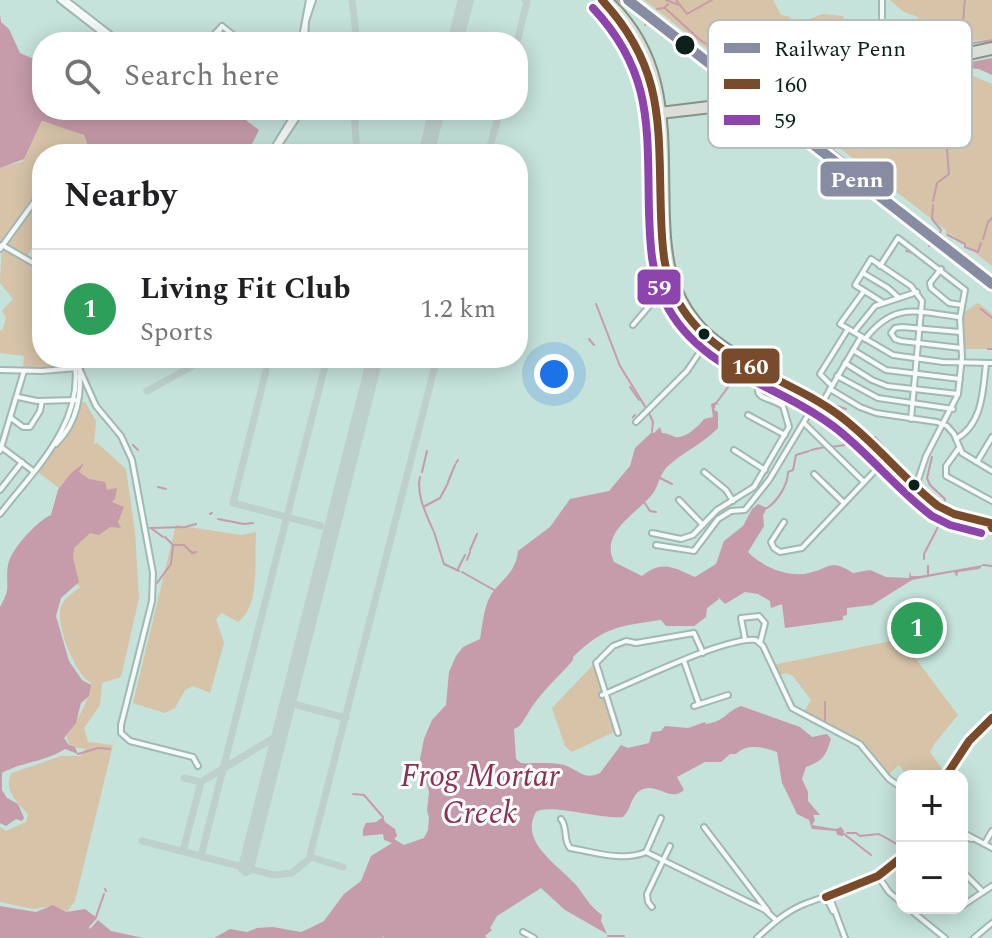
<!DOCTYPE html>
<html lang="en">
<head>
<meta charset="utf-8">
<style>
	:root { --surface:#fff; --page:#f6f6f6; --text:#202124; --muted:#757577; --line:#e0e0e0; --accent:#0f766e }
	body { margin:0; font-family:Spectral,serif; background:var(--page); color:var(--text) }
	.controls { position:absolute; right:24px; bottom:24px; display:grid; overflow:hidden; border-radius:16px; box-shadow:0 4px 20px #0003 }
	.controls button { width:72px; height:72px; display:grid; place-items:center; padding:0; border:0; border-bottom:2px solid var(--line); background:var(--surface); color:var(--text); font:40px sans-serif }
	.you { position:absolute; left:554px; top:374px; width:28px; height:28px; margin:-20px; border:6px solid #fff; border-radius:50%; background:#1a73e8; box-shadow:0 0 0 12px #1a73e833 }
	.badge { display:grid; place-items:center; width:52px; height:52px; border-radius:50%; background:var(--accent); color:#fff; font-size:26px; font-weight:700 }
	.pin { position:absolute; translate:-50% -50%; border:4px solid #fff; box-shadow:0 2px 8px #0006 }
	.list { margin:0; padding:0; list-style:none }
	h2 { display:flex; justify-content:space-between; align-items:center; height:104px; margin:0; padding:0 32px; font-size:34px }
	h2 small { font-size:26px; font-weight:400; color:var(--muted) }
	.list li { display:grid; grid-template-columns:52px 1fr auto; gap:24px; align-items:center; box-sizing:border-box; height:120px; padding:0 32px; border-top:2px solid var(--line) }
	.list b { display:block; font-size:30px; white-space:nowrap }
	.list p { margin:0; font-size:26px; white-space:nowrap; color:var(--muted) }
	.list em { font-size:26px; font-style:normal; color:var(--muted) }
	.icon { flex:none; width:44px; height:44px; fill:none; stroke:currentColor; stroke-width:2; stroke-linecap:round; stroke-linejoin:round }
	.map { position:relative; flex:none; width:992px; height:938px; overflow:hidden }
	.search { position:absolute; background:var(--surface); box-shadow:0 4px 20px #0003; left:32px; top:32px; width:496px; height:88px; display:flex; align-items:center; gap:20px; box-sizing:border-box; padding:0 28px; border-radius:32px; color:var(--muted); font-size:30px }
	.panel { position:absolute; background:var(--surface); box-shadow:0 4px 20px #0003; left:32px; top:144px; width:496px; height:224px; border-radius:32px }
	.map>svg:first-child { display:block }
</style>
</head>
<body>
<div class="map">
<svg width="992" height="938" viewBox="0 0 992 938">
	<rect width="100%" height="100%" fill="#c5e2db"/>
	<g fill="#d6c3a8">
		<path d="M644,0H773L781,15L791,17L761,56L756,66L760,70L754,78L755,86Z"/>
		<path d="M890,0H992V39L946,44L898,55L892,34L915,31L920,23L918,17L904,12Z"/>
		<path d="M822,14L843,16L845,22L851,27L841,38V53L825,71L785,80L763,64L795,20L802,22Z"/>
		<path d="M968,74L992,84V266L950,233L946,236V230L789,109L839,97L864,105L876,92L924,77L959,79Z"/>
		<path d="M42,122L72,129L84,136L89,150L94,154H42V232L26,258L42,270L38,281L42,284L39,319L42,320V358H70L72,366L23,368L24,356L0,353V331L3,329L6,317L2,311L13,299L0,283L2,245L0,244V168L23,161Z"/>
		<path d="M978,303L992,314V349H963V313Z"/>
		<path d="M82,402H85L96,421L94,444L97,443L126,469L135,532L139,598L121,677L102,683L100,705L84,728L88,742L113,745L75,901L67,912L54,906L33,909L0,902V827L6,831L26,822L28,814C18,803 2,789 12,773L61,756H80L86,749L71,747L66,736C77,722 89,701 91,683C75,674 53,621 62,604C66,597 75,591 81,587L76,584L72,558L69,476L60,489L38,472L72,426Z"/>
		<path d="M176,525L241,535L256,532C254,558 261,606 238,622L222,613L216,619L224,643L210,693L193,686L185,690L175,708L165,713L133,703Z"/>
		<path d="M901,639L958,715L935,743L930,752L945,773L944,776H907L899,765L888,775L867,746L804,712L811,700L793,676L786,673L780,675L773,665Z"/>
		<path d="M594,664L616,731L572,752L565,746L552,708Z"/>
	</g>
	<g fill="#c69baa">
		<path d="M0,14L1,22L9,29L20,53L36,60L42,57V110H221L238,114L259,130L247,154H155L138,149L130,154H94L89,149L84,135L42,121L24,159L0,168Z"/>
		<path d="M992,58V75L979,69L963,68L950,77L943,70L945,67Z"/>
		<path d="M716,402L719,405L716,404L714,410L718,412V428C704,443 683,452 668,466C660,473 659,484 654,492C639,513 599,531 614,562L642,576C662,559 675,568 695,577L716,564L724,541L743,526L752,509L758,504L767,508L763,515L764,526L748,552C762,567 789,578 809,573C829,569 830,558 853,573L870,570L886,577L909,578L910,571L911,576H920L983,565L979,569L958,572L957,577L954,572L912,580L872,605L847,608V615L843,616V620L785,628L782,604L771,608L770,601L758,594L745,592L725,604L717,596L719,599L707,608L706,617L694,626H666L661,620C620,626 605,626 573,657V660C558,678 539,693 527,715C522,722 522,726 514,729L516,759L521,763C534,764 557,761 569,767C580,772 586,780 600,773L621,745L628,748L649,743L652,732L661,731L665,726L688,728L705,722L706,724C726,721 725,712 741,706L800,727L812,737L827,734L831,739C825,758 823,760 806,767L802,779L808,792V801L820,815H813L815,820L812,825L836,829L841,827L844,831L843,836L837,835L836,831L812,829L809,820L797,814L789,797L782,783L777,752C764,747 747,743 736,754H730L721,762H705L677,777L684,790C669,803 658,782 641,790C631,795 631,810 623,817C603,820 549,803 536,812C519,842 557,864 576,885C584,895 590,907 602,915L601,921L607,934L565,910L541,888L497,916L490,928L492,930L485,936L487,938H384L382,935L383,938H214L230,929L247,932L257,928L273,927L301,932L310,928L324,921L344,894L361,881L371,856L392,843L384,840L383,834L363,836V829L366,823L376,822L383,817L385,822L395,829L397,836L394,839L404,845L424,838L428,830L429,817L427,811L429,792L420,759L424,739L432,720L446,705L449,672L456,656L463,647L480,639C483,622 484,602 495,589C507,576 516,569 518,551L550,527L570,499L609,491L630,466L635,448L652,432L654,433L660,427L662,433C666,433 670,435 675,437C685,439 699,426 704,419L713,417L711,404Z"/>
		<path d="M84,463L79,472L89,479L105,482L107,490L117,488L115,499L112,502L124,507L118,522L121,528L110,527L99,535L90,533L74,548L73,558L79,582L61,598L56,616L69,661L82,680L91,685L89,696L81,703L76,723L64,738L69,745L75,747L78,754L65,749C45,762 21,762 2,773V790L7,798L18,804L24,818L22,821L16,819L6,826L0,823V607C12,586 5,586 8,565C11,549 37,521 51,515L58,490L71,473Z"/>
		<path d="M53,905L66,912L85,909L97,918L89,927L90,929L98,920L111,931L143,938H0V906L36,912Z"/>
	</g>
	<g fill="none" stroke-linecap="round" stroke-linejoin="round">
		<g stroke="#c69baa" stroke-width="2">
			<path d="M618,0L646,22"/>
			<path d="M666,0L679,5"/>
			<path d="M676,0L687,14L712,0"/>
			<path d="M665,8L700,40L719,51L724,60H733L736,69H742L755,78"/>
			<path d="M657,9L664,8L668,4"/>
			<path d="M655,12L689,39"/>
			<path d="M645,25L649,19L684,46"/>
			<path d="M958,42L953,33V30C968,24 962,13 965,0"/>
			<path d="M694,43L716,60"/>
			<path d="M688,50L715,70"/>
			<path d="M895,50L900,55L992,40"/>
			<path d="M720,63L740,79"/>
			<path d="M718,73L748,96"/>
			<path d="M745,83L761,95"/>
			<path d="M908,87L927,95L929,101L926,113L931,127L947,149L949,174L937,183L933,201"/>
			<path d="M777,108L797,123"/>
			<path d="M772,115L792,131"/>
			<path d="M801,126L823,143"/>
			<path d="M797,135L816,150"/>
			<path d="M829,147L885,190"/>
			<path d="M822,155L878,199"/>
			<path d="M933,205L932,219L941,230L940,233"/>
			<path d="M948,235L965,244V247L978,252L981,243"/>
			<path d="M983,239L988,222L992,218"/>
			<path d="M929,246L933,243"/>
			<path d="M906,251L913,253"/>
			<path d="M596,304L620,366L646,408"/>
			<path d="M981,309L992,318"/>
			<path d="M589,339L594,345"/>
			<path d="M988,349H992"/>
			<path d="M80,358L85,375"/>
			<path d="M630,387L639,400"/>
			<path d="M717,402L743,367"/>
			<path d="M837,406L846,409"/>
			<path d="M649,413L653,422L652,431"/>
			<path d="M633,417L635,415"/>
			<path d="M875,437L884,447"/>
			<path d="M133,445L138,450"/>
			<path d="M849,445L867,444"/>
			<path d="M831,447L845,445"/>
			<path d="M811,450L825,447"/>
			<path d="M932,457L927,478L930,485L945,499L944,504"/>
			<path d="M456,463L458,460"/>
			<path d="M422,472L427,451"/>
			<path d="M420,477C416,494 426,514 433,530"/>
			<path d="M660,478L672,484"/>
			<path d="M448,482L455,465"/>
			<path d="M158,487L166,489"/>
			<path d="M644,502L650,511L656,512"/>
			<path d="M425,506L440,498L448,483"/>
			<path d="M767,508C778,501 788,484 788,472L793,470L796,455L809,451"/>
			<path d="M210,514L212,513"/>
			<path d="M218,519L244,524L253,523"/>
			<path d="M150,528L185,527L196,524"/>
			<path d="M151,528L163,537"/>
			<path d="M434,532L444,564L459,571"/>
			<path d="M165,537L173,545H184L192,553L196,552"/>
			<path d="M470,550L477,534"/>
			<path d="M924,559V554L939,525"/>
			<path d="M467,560L470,552"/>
			<path d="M983,565L992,566"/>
			<path d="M458,569L465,555"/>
			<path d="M462,572L494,590"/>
			<path d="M928,574V566"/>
			<path d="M157,583L171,564L173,545"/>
			<path d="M825,723V702"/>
			<path d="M78,754L98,748L110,749"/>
			<path d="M353,794L364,795L383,817"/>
			<path d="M847,833H856L860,836L879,834L902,847"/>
			<path d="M844,834L871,855"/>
			<path d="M105,889L106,891"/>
			<path d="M96,917L104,894"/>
			<path d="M608,936H624"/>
		</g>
		<g stroke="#bed0cb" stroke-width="7">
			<path d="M352,0L357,42"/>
			<path d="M517,42L527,2L525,0"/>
			<path d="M354,110L357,154"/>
			<path d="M488,154L500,110"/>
			<path d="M288,358L292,359"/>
			<path d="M266,371L233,503L321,526"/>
			<path d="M147,391L196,364L214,358"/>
			<path d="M297,705L346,718"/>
			<path d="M184,778L201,782"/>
			<path d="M142,841L274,875L292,873L309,859L437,358"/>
			<path d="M183,851L201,782L280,734"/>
			<path d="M201,856L327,358"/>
			<path d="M310,857L343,867"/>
		</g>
		<g stroke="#bed0cb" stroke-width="16">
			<path d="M455,42L466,0"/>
			<path d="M426,154L437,110"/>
			<path d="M246,868L375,358"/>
		</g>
		<g stroke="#a2b9b3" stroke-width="8">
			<g id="minor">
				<path d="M60,0L114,42"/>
				<path d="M66,0L120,42"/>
				<path d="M882,0V22L894,68"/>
				<path d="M222,26L242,42"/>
				<path d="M302,37L309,0"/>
				<path d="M207,42L222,26"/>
				<path d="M212,42L221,28"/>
				<path d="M305,42L306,21L313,0"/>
				<path d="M270,154L297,110"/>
				<path d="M273,154L296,119"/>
				<path d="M2,245L42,268"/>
				<path d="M0,249L42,191"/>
				<path d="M880,266L898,238L965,290L960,318L962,357L958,394L926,456L916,486"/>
				<path d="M941,269L930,283L931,288L949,303L962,305"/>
				<path d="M863,273L888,288L898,297"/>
				<path d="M864,291L840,324L893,355L943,362L992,363"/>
				<path d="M882,302L855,285L871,259L911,286L922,301L911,419"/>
				<path d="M633,325L669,283"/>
				<path d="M854,332L875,306L917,292"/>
				<path d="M960,332L902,327L895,328L891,333L895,339L901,341L961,348"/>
				<path d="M865,339C895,301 916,312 960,317"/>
				<path d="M853,350L886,370L960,379"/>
				<path d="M845,363L872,380L887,386L958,394"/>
				<path d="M79,368L96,406L121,436L132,460L153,573L152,601L121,725V733L130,741L193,757L198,766"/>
				<path d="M0,370L42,371L77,368"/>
				<path d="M837,376L878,398L953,409"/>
				<path d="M831,385L820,374L848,329"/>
				<path d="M830,389L860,407L876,413L937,422L947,426L954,434L962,453L992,471"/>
				<path d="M18,397L37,401L75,400"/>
				<path d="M822,403L861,337"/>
				<path d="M748,415L785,435"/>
				<path d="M11,418L23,427H30L40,411L42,401"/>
				<path d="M636,422L687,371L708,340"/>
				<path d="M804,423L864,482"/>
				<path d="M956,439C983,424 983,390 986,363"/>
				<path d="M56,444C79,421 83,389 78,358"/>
				<path d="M0,446L33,471"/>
				<path d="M959,448L946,466V476L992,501"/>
				<path d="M734,450L765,470"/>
				<path d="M0,451L24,371"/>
				<path d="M977,462L992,437"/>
				<path d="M704,472L726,490L733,501"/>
				<path d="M814,474L844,503"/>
				<path d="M0,490L22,462"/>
				<path d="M679,500L703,525"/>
				<path d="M0,514C36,468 86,421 74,358"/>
				<path d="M784,522L771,542L774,548L780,552L802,548L887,458"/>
				<path d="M982,522L992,530"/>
				<path d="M652,533L681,539L693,535L717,510L754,487L789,427L783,406C764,394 749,402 764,372"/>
				<path d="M656,545L694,551L718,519L731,511L745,510L769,480L817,400"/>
				<path d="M745,639L741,618L759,616L765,623L760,643"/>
				<path d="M684,661L699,704"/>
				<path d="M602,695C634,682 727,636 756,640L763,646L792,708L860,744L889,779L902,788"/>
				<path d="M694,706L728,695"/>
				<path d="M618,733L596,663L613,646L626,641L636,643L694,633L703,653"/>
				<path d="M946,776L969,741L992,718"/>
				<path d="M561,819C568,828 563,840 570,848C594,852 623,862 646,852L765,910L776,920"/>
				<path d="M704,827L768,911"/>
				<path d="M962,832L992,848"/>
				<path d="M962,836L972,839"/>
				<path d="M985,843L992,831"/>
				<path d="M646,852L661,818"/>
				<path d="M962,871L983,892"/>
				<path d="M878,876L889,892L902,903"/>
				<path d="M829,895L845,938"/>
				<path d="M826,897L833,911"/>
				<path d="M962,906L992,886"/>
				<path d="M652,907L648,902L647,894L670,846"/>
				<path d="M908,908L945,938"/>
				<path d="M523,932L534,938"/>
				<path d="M757,938C771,925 784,913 802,905C836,891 875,885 902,857"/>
				<path d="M974,938L992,923"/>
			</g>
		</g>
		<g stroke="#849486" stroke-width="10">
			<g id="major">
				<path d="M602,0C667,58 658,136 661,214C662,245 663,275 679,303C712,365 787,375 840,416C875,443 902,480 938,506L954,514L992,523"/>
				<path d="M609,0C674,61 663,137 666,218C667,255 672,291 697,321C714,342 737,354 761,367L764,372"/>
				<path d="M774,94L992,46"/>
				<path d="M779,98L992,51"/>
				<path d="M660,111L733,102"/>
				<path d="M660,115L738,106"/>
			</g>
		</g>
		<use href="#minor" stroke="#f6fbfa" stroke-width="4"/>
		<use href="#major" stroke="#d9ded7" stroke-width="6"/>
		<g stroke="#b6bdbb" stroke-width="5">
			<path id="rail" d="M634,0L992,280"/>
		</g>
		<use href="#rail" stroke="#fff" stroke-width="2" stroke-dasharray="6" stroke-linecap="butt"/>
		<g stroke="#849486" stroke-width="10" stroke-linecap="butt">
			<g id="major-bridge">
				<path d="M733,102L774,94"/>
				<path d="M738,106L779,98"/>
			</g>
		</g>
		<use href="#major-bridge" stroke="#d9ded7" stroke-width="6"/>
		<g stroke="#fff" stroke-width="14">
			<g id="bus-1">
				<path d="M602,0C666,69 658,127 661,215C662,244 663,276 679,303C714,364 787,376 840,416C876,443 903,479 938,506L954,514L990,523L992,528"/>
				<path d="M946,776L969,741L992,718"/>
				<path d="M826,897L878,876L902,857"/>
			</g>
		</g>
		<g stroke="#fff" stroke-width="14">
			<path id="bus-2" d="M593,8C654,73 647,129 649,212C650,243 651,274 665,302C699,371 776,383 833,426C869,453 896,489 932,516L950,525L981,533"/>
		</g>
		<use href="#bus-1" stroke="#7a4b2a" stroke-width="8"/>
		<use href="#bus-2" stroke="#8e44ad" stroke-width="8"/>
		<g stroke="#fff" stroke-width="16">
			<path id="rail-1" d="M628,0L992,284"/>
		</g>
		<use href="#rail-1" stroke="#888ca2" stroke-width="10"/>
	</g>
	<g fill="#0c211c" stroke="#fff" stroke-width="3">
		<circle cx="685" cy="45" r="11"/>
		<circle cx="704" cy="334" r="7"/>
		<circle cx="914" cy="485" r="7"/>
	</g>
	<g text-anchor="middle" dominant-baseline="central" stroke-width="6" stroke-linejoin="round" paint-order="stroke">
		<g font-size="32" font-style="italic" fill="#8a3155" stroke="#fff">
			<text x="480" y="776">Frog Mortar<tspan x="480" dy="37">Creek</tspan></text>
		</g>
	</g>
	<rect x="708" y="20" width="264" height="128" rx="12" fill="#fff" stroke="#b6bcbb" stroke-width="2"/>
	<rect x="724" y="43" width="36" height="10" fill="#888ca2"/>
	<rect x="724" y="79" width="36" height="10" fill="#7a4b2a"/>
	<rect x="724" y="115" width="36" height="10" fill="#8e44ad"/>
	<g font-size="22" fill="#0c211c">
		<text x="774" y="56">Railway Penn</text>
		<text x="774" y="92">160</text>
		<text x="774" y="128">59</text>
	</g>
	<g stroke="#fff" stroke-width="3">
		<rect x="819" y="160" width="76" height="38" rx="8" fill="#888ca2"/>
		<rect x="636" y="268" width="46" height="38" rx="8" fill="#8e44ad"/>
		<rect x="720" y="347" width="61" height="38" rx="8" fill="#7a4b2a"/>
	</g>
	<g font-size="22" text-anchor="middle" font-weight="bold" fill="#fff">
		<text x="857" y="187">Penn</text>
		<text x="659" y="295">59</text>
		<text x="750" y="374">160</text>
	</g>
</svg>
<div class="controls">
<button>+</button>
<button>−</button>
</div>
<div class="you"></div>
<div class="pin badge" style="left:917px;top:628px;background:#2e9e5b">1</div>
<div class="search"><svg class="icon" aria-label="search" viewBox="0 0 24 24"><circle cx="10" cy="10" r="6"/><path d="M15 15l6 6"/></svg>Search here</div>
<section class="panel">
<h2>Nearby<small></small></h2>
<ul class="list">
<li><span class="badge" style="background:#2e9e5b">1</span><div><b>Living Fit Club</b><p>Sports</p></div><em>1.2 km</em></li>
</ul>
</section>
</div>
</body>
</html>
